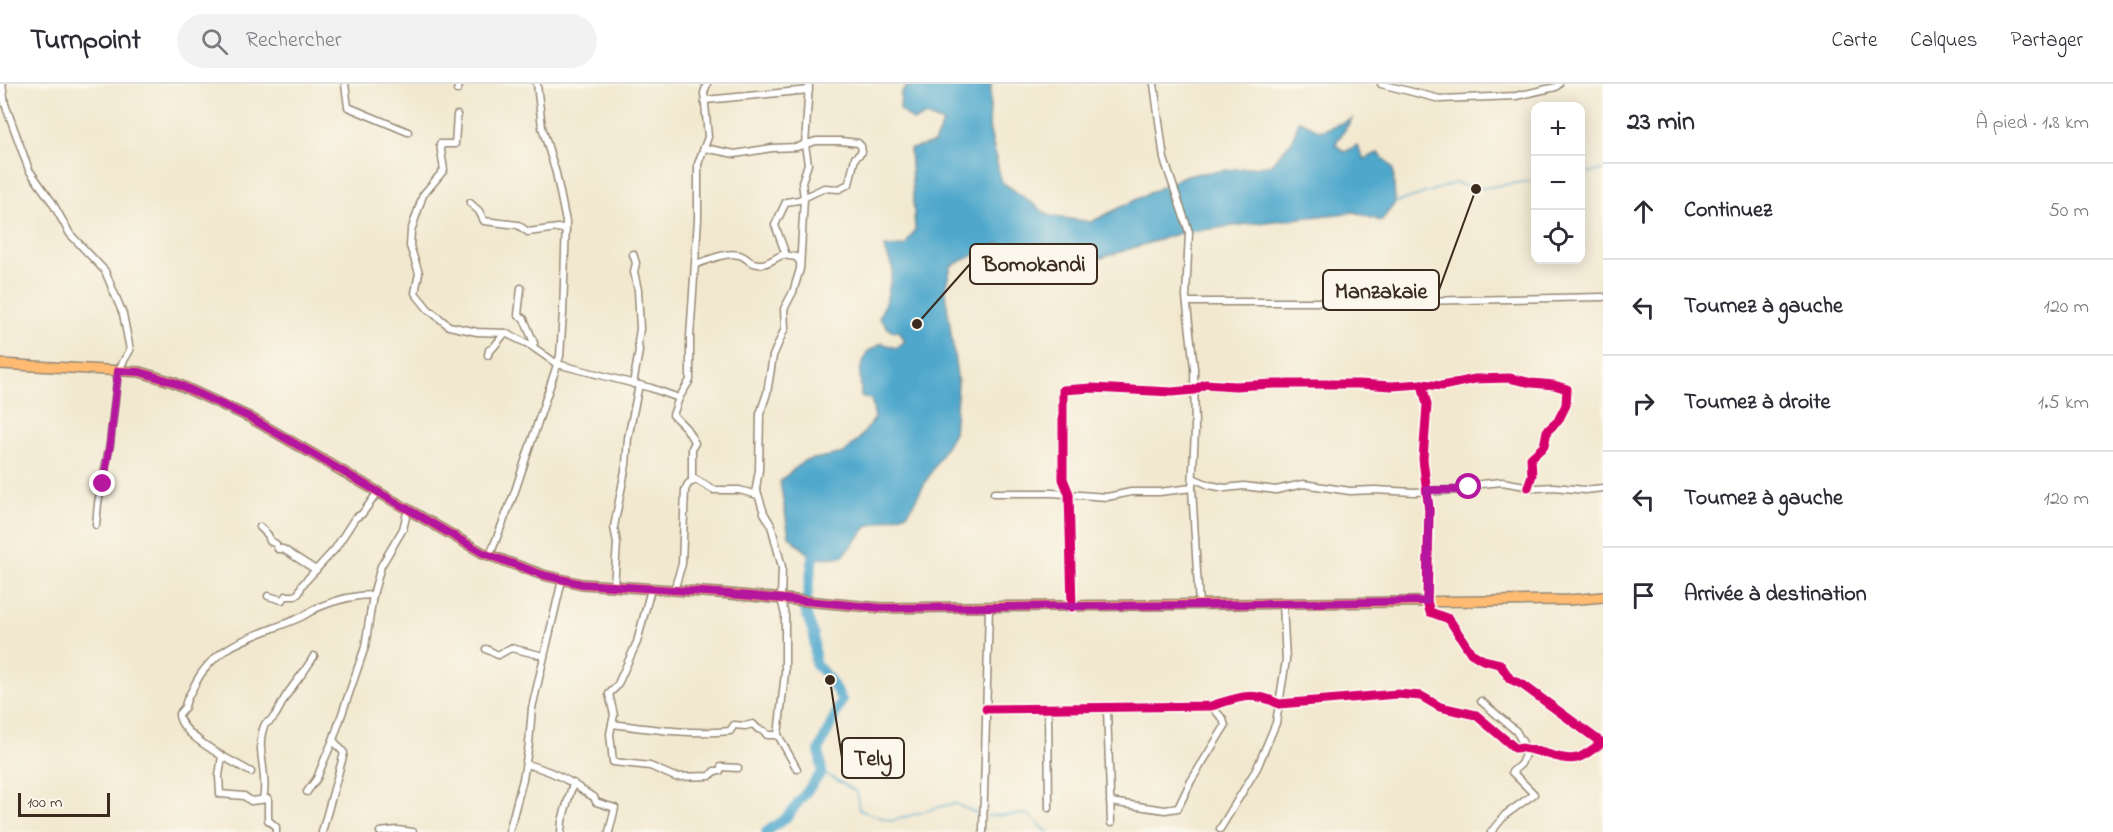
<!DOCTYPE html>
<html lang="fr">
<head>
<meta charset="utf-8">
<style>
	:root { --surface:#fff; --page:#f2f2f3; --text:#2b2b33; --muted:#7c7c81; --line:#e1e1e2 }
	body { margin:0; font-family:"Indie Flower",sans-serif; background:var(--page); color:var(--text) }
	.controls { position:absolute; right:18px; top:18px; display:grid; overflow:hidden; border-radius:12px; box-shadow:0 3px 15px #0003 }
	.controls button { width:54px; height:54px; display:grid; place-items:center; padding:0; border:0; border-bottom:2px solid var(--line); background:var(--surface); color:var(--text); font:30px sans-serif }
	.scale { position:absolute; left:18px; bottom:15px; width:92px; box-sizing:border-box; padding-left:6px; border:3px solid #3b2a1e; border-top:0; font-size:16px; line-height:21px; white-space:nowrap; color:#3b2a1e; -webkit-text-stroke:4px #fbf7ec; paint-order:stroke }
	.stop { position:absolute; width:18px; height:18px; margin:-14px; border:4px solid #b5179e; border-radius:50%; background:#fff }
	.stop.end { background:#b5179e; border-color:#fff; box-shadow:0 2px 6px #0008 }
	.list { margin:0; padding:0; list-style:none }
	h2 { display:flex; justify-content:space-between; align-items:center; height:78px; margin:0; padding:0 24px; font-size:26px }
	h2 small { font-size:20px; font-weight:400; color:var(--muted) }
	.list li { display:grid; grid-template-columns:39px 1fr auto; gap:18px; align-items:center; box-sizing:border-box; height:96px; padding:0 24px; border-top:2px solid var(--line) }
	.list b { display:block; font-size:22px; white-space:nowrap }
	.list em { font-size:20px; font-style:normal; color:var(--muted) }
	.icon { flex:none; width:33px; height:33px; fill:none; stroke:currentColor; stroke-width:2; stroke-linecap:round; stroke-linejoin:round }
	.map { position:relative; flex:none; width:1603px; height:748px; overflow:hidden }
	header { display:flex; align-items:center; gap:36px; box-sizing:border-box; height:84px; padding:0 30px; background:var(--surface); border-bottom:2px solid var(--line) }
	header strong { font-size:28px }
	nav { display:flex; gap:33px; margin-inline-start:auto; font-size:21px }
	.search { width:420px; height:54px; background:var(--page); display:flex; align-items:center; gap:15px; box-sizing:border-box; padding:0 21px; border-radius:33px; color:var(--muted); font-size:22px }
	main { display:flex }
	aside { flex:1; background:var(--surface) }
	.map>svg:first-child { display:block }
</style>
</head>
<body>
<header>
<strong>Turnpoint</strong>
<div class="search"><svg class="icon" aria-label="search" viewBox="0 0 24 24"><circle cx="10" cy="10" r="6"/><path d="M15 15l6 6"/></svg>Rechercher</div>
<nav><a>Carte</a><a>Calques</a><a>Partager</a></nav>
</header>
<main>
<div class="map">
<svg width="1603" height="748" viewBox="0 0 1603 748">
	<rect width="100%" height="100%" fill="#fbf7ec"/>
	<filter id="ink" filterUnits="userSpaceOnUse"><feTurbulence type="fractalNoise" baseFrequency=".0167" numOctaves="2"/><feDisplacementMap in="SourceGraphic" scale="12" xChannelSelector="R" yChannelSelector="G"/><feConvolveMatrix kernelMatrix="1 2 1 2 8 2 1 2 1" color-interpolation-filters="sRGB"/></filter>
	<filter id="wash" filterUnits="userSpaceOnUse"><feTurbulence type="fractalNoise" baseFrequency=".008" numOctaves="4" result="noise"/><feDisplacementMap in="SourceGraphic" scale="24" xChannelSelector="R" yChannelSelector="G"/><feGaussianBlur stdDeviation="1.35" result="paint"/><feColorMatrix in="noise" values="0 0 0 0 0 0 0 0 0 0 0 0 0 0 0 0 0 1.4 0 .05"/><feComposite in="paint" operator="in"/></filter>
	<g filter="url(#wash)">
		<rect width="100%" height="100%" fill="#f2e8cf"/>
		<path fill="#4fa8cc" stroke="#456975" stroke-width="1.5" d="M910,0H991L989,43L1001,97L1050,132L1091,138L1186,91L1270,81L1292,57L1299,36L1320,47L1352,35L1335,60L1345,68L1357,61L1364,75L1378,69L1393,84L1395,119L1381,137L1355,128L1248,140L1180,149L1101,174L1045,184L1000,159L951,182L945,206L958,299L954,348L908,429L868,442L842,473L813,474L789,452L780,397L804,377L844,369L860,354L875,334L871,315L861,312L860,287L867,268L882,259L896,264L905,257L899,247H891L879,234L887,214L893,185L884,163L905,162L915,146L910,65L934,59L943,39L926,32L914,37L900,26L901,9Z"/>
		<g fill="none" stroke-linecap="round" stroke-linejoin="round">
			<g stroke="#4fa8cc" stroke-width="1.5">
				<path d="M1580,90L1603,86"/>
				<path d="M1395,119L1455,99L1476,105L1536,96"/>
				<path d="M822,688L857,708L859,726L891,737L954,719L980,731"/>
				<path d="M987,732L1027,730L1048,748"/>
			</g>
			<path stroke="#4fa8cc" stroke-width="10" d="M766,748L787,733L822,688L819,666L842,616L830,596L815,579L814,551L805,526L813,474"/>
		</g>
	</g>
	<g filter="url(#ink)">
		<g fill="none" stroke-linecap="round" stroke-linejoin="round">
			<g stroke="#968976" stroke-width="9">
				<g id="street">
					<path d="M2,0L5,20L29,86L52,118L70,150L105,187L123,230L130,266L118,287L110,360L98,419L96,441"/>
					<path d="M345,0L348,23L408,48"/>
					<path d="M1154,0L1164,75L1189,148L1186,213L1194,284L1195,347L1192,404L1199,521"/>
					<path d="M1381,0L1440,15L1516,12L1556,3L1559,0"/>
					<path d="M457,6L460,0"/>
					<path d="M705,16L809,6"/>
					<path d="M457,31L455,60H440L444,86L423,111L411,147L410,162L419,189L415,209L428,225L449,242L477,248L505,249L530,261L557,280L651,304L679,314L690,296V253L698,135V80L708,53L704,9L707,0"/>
					<path d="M704,64L735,70L772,64L797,63L816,57H841L858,59L861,62L862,68L855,74L849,100L839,105L824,104L799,116L786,118L775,141L786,171"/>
					<path d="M470,119L479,127L484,137L518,141L528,148L558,144L566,146"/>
					<path d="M633,170L636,179L634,188L638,206L640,245L638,258L639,267L633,300"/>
					<path d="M696,180C709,176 725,168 739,171C743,171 747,176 751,178C764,184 771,176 782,171L796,173L800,178"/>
					<path d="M521,204L518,231L524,235L534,259L530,261"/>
					<path d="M1187,218H1372L1603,213"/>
					<path d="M488,271L489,266L493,264L505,249"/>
					<path d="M679,314L673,331L686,344L695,359L692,364V398"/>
					<path d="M1193,394L1209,401L1225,404L1244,402L1276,406L1303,400L1350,407L1375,406L1414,408L1460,406L1481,400L1502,398L1537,404L1554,403L1585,406L1603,404"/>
					<path d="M994,409H1052L1107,413L1131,408H1159L1192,404"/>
					<path d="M260,443L268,451L270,457L276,460L278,465H283L316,486"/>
					<path d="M490,471L514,410L560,272L563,229L566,138L556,89L542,43L537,0"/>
					<path d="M614,502L617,459L614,443L626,381L628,354L639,301"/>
					<path d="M651,505L637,558L617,602L609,610L614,631L612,640C651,645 691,651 730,647L734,641L745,642L753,640L758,645L764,647L767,651H778"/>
					<path d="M674,506L682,480L685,406L688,400L695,395L714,406H739L758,411"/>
					<path d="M268,512L282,516L286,512H295L299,509L302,501L335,465L355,434L362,430L378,408"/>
					<path d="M1072,523L1069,410L1063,395V306L1092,304L1172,308L1194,306L1205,300L1235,302L1274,300H1359L1392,302L1422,300L1442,302L1475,295L1509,294L1532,299L1554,301L1567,305L1566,321L1558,337L1547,347L1544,362L1531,374L1532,391L1528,403"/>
					<path d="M486,565L498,571L511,564L544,572"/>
					<path d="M1481,617L1516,647L1527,666L1521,680L1512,688L1534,710L1505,731L1491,748"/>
					<path d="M986,625L1211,622C1237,614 1252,606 1279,620L1397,610L1421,612L1440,623L1476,631L1515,664C1534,662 1559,678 1577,674C1585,672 1595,663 1602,659L1523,601L1510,595L1500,580L1483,576L1471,569L1449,535L1430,528L1427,517L1429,426L1423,375L1427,321L1422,300"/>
					<path d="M1048,625L1049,724"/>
					<path d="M1107,625L1111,739"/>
					<path d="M612,640L610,650L613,678L650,682L675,693L710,692L714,687H720L721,683L738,684"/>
					<path d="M222,672L251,688"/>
					<path d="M526,680C541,684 559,691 572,699C580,704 585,709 594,713L596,718L615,724L609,748"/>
					<path d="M797,685L778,651L785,589V531L781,515L782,483L771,441L764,429L756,404L759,386L760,330L767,309L773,272L785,244L784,225L793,208L800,185L804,114L802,98L808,80L805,61L809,0"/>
					<path d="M307,708C310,703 316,697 318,692C322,680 328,668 333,656"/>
					<path d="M263,715C269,690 254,663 265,640C278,634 280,619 288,609C297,596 306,586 314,572"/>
					<path d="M1110,718L1165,726L1178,724L1191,697L1225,642L1223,635L1211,622"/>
					<path d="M1220,745L1257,684L1276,639L1286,576L1283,520"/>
					<path d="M276,748V743L268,736V715L251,717L244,712L220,710L219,692L222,672C209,664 179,646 179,630L185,623C186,614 190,611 194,602C215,558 258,552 299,534C306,531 312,526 319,523C336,516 355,511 373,511"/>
					<path d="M322,748L344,669L333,656L365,563L373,511L381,482L403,445L408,425"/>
					<path d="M380,748L397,746L413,748"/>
					<path d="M509,748L523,695L529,660L532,624L562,496"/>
					<path d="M561,748L562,737L573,699"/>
					<path d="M983,748L989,523"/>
				</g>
			</g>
			<g stroke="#968976" stroke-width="12">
				<path id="primary" d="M0,280L140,288L173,298L249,333L483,469L543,491L582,500L718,509L882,524L1569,516L1603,513"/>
			</g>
			<use href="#street" stroke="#fff" stroke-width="6"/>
			<use href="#primary" stroke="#febb71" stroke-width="9"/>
			<g stroke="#fbf7ec" stroke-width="13">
				<g id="cycleway">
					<path d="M1072,523L1069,410L1063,395V306L1092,304L1172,308L1194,306L1205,300L1235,302L1274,300H1359L1392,302L1422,300L1442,302L1475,295L1509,294L1532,299L1554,301L1567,305L1566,321L1558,337L1547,347L1544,362L1531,374L1532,391L1528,403"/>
					<path d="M986,625L1211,622C1237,614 1252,606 1279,620L1397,610L1421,612L1440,623L1476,631L1515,664C1534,662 1559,678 1577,674C1585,672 1595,663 1602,659L1523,601L1510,595L1500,580L1483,576L1471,569L1449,535L1430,528L1427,517L1429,426L1423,375L1427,321L1422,300"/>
				</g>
			</g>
			<use href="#cycleway" stroke="#d6006c" stroke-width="9"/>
		</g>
	</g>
	<g fill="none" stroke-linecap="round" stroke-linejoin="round" filter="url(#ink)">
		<path stroke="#b5179e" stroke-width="8" d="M103,400L110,360L118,287L140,288L173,298L249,333L483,469L543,491L582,500L718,509L882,524L1199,521L1427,517L1429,426L1427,406H1460L1469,403"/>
	</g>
	<path fill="none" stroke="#3b2a1e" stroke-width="2" d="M917 240L970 180M1476 105L1439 206M830 596L842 674"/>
	<g fill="#3b2a1e" stroke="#fbf7ec" stroke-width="2">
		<circle cx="917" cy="240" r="6"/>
		<circle cx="1476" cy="105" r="6"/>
		<circle cx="830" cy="596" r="6"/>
	</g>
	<g fill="#fbf7ec" stroke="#3b2a1e" stroke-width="2">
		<rect x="970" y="160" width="127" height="40" rx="6"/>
		<rect x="1323" y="186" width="116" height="40" rx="6"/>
		<rect x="842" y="654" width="62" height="40" rx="6"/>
	</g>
	<g font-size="22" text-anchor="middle" font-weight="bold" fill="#3b2a1e">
		<text x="1034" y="187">Bomokandi</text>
		<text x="1381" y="214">Manzakaie</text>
		<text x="873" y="681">Tely</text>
	</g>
</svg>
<div class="controls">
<button>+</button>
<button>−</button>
<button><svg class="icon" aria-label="locate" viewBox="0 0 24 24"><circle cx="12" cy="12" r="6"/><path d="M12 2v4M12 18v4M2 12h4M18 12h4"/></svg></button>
</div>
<div class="scale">100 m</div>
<div class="stop" style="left:1469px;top:403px"></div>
<div class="stop end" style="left:103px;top:400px"></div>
</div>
<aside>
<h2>23 min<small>À pied · 1.8 km</small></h2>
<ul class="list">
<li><svg class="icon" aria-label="ahead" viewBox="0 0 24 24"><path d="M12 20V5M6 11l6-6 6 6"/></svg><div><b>Continuez</b></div><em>50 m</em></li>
<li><svg class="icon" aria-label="left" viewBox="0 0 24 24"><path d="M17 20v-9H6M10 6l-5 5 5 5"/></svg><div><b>Tournez à gauche</b></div><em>120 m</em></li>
<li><svg class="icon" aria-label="right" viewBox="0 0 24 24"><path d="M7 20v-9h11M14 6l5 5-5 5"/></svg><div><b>Tournez à droite</b></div><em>1.5 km</em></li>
<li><svg class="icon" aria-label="left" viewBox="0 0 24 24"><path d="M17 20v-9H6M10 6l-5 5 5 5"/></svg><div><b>Tournez à gauche</b></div><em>120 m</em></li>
<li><svg class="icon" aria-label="arrive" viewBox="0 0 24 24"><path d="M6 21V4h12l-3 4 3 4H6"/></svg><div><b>Arrivée à destination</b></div></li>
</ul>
</aside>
</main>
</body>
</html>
